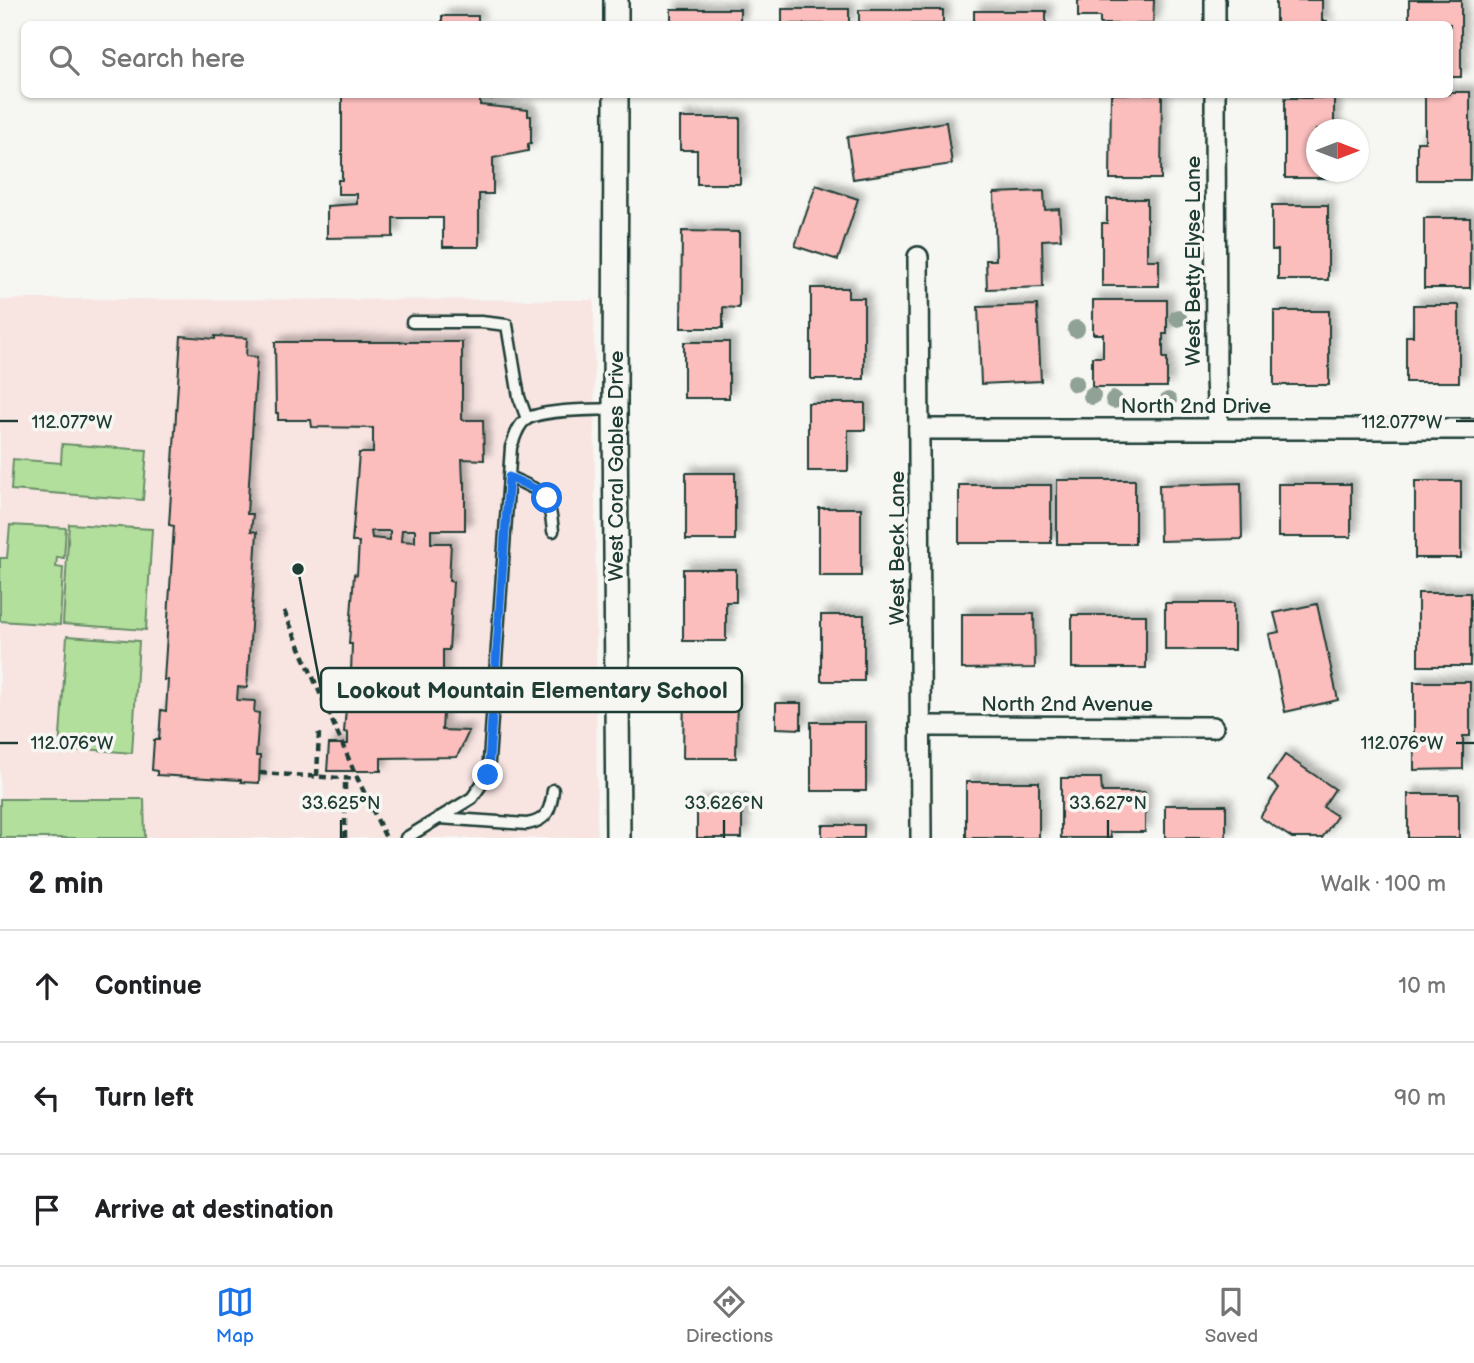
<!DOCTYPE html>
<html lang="en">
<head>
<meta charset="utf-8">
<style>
	:root { --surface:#fff; --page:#f6f6f6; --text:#202124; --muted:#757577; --line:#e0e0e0; --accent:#1a73e8 }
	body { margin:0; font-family:"Balsamiq Sans",sans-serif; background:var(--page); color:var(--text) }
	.compass { position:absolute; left:1306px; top:119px; width:63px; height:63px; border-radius:50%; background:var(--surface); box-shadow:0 2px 5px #0004; rotate:90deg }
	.stop { position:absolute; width:21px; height:21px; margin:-16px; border:5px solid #1a73e8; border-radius:50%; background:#fff }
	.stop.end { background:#1a73e8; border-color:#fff; box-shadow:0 2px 7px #0008 }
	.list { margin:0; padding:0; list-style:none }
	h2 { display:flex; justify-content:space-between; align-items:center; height:91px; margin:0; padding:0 28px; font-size:30px }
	h2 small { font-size:23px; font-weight:400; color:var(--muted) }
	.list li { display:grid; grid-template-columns:46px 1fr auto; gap:21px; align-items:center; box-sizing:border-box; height:112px; padding:0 28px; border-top:2px solid var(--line) }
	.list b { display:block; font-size:26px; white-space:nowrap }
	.list em { font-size:23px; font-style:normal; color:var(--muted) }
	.icon { flex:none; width:38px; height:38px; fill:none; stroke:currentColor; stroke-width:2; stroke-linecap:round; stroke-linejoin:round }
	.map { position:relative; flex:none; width:1474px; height:838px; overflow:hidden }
	.search { position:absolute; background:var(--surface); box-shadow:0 2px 5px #0004; left:21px; right:21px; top:21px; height:77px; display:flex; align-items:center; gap:18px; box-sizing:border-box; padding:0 24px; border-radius:10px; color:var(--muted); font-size:26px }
	.sheet { height:427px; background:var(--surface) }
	nav { display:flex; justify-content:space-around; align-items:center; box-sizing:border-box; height:98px; border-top:2px solid var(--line); background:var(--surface); font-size:19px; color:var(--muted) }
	nav a { display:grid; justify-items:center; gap:4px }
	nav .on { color:var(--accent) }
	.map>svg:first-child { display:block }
</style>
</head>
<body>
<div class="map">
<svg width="1474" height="838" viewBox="0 0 1474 838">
	<defs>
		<filter id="shadow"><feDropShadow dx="6" dy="-6" stdDeviation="3.5" flood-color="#0004"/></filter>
	</defs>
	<rect width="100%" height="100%" fill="#f6f6f2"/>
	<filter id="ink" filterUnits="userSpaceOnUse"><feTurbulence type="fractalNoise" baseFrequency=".0143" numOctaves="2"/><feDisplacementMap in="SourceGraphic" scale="14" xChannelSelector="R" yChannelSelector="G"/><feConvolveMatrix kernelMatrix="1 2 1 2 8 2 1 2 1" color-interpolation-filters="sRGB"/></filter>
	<g filter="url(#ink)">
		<path fill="#f8e5e2" d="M27,299L594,300L597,838H0V300Z"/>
		<g fill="#b3df9d" stroke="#698e68" stroke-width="2">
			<path d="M62,444L147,450L143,500L11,490L13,459L61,463Z"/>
			<path d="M69,524L152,529L146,630L63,624Z"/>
			<path d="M10,525L66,528L64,558L57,557L56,567L63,568L60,625L0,621V558H7Z"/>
			<path d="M67,636L139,641L132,753L85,749L84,751L59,750Z"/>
			<path d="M0,799H144L145,838H0Z"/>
		</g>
		<g fill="#fbbebd" stroke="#1f3d34" stroke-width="2" fill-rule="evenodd" filter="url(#shadow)">
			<path d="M1078,0H1154L1153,24H1100V17H1078Z"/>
			<path d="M1276,0H1322V21H1327V24H1276Z"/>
			<path d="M1409,0H1461V77H1450V24H1409Z"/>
			<rect x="671" y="9" width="69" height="15"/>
			<rect x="782" y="9" width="67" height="15"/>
			<rect x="859" y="10" width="84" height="14"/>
			<rect x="974" y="11" width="72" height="13"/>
			<rect x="442" y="16" width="36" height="8"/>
			<path d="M1450,92H1470V180H1417V142H1425V94H1450Z"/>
			<path d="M342,94H492V99H480V105L528,110V116H531V143L528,144V151L493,158V194H479V247H443V218H393V237L327,238V206L357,204V194H338V180H342Z"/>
			<path d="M1111,94H1162L1161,179H1110Z"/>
			<path d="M1285,98H1334V130H1316V172H1334V178H1285Z"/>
			<path d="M680,118H740V184H697V150H680Z"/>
			<path d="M946,122L952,164L853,179L847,137Z"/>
			<path d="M816,185L858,199L838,260L795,246Z"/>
			<path d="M1044,191L1045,210L1059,209L1061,239L1042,240L1043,287L987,289L986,260H996L994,193Z"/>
			<path d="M1107,199H1147V260H1159V286H1102V223H1107Z"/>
			<path d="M1272,205H1328V280H1278V250H1272Z"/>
			<rect x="1424" y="218" width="46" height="70"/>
			<path d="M682,231L739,232V308L723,307V328H681Z"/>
			<path d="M811,288H848V298H864V379H811Z"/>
			<path d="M1093,300H1167V334H1163V358H1167V387H1092V357H1103V334H1093Z"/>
			<path d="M1037,305L1041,381L981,384L978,307Z"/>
			<path d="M1413,305H1459V382H1406V336H1413Z"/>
			<rect x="1274" y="311" width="55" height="74"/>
			<path d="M181,336L215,339V336L247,338L246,356L257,357L247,514H253L251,531L257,532L247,688L238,687L237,700L255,701L254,712L259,713L256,756H260L259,783L241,782V780L157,775V771L152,770L154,740H159L161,710L166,711L168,680H164L174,526L169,525Z"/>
			<path d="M275,342H462V420H483L484,460L462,459L463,482H465V530H431V543H451L449,581L453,582L449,650H443V680H445L442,730L469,731L457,757L381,758V771H327L329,744H348V733L344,732L349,673H351L352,644H349L354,574L357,575L359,542H352L359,453H373V428L312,427L311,420H278V413H276ZM402,530H415V542L401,541ZM371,531H390V540L372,538Z"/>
			<rect x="684" y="342" width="45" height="56"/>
			<path d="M808,403H865V430H848V471H808Z"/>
			<rect x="686" y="473" width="49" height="67"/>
			<rect x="1057" y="480" width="78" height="64"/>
			<rect x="1415" y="481" width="46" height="77"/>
			<path d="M1241,483L1242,539L1160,541L1159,485Z"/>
			<rect x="1278" y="484" width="73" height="53"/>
			<rect x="959" y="485" width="92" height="58"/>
			<rect x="819" y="508" width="42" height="68"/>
			<path d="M683,569H736V602H726V641H683Z"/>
			<rect x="1418" y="593" width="52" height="73"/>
			<rect x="1165" y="603" width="69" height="47"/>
			<path d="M1317,604L1338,700L1285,712L1269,634L1279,632L1274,613Z"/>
			<path d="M962,614H1034L1035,668L962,669Z"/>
			<rect x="821" y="615" width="43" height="66"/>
			<rect x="1072" y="615" width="74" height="53"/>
			<path d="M1414,682H1470V736H1463V769L1414,770Z"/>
			<path d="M684,684L737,685L736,758H683Z"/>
			<path d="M776,703H801V729L776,728Z"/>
			<rect x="811" y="722" width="55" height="69"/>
			<path d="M1285,755L1335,789L1323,807L1337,816L1322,838H1292L1260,817L1279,788L1268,780Z"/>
			<path d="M1061,778H1101L1102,792H1145V832H1110L1111,838H1061Z"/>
			<rect x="966" y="782" width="73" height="56"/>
			<rect x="1408" y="794" width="51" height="44"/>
			<rect x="697" y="802" width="45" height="36"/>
			<rect x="1165" y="805" width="61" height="33"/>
			<rect x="822" y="825" width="42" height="13"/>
		</g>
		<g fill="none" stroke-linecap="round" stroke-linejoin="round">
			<g stroke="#1f3d34" stroke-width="15">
				<g id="service">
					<path d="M412,322H481L507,325L519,397L527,419"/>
					<path d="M509,477C543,492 549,492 553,531"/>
					<path d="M439,818L527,824C547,821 551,809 553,790"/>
					<path d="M406,838L472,798L488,775L511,447C515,437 518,424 527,419C543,409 595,410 615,409"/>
				</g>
			</g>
			<g stroke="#1f3d34" stroke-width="24">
				<g id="minor">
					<path d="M1215,0V24"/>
					<path d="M1215,94L1216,377L1218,428"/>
					<path d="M918,257L921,838"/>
					<path d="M919,429H1474"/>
					<path d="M920,726L1213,727"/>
				</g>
			</g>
			<g stroke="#1f3d34" stroke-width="28">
				<g id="tertiary">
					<path d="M616,24V0"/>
					<path d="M616,94L615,409L618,838"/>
				</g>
			</g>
			<g stroke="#1f3d34" stroke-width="4.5" stroke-dasharray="7 5" stroke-linecap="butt">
				<path d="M284,611L354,771L386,838"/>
				<path d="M260,773L357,779"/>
				<path d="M317,776L319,732"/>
				<path d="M345,838V778"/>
			</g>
			<use href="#service" stroke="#f6f6f2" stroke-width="10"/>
			<use href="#minor" stroke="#f6f6f2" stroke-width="19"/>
			<use href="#tertiary" stroke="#f6f6f2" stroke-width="23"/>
		</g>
		<g fill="#90a295">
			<circle cx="1178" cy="318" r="9"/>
			<circle cx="1076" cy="329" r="9"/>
			<circle cx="1075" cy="383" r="9"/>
			<circle cx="1092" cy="396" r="9"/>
			<circle cx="1114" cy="400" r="9"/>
			<circle cx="1168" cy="401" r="9"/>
		</g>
	</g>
	<g fill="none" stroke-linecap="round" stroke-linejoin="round" filter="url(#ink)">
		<path stroke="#1a73e8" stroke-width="9" d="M488,775L509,477L540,491L547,498"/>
	</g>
	<path fill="none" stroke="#1f3d34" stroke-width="2.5" d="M0,421H18M1456,421H1474M0,743H18M1456,743H1474M341,820V838M724,820V838M1108,820V838"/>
	<g text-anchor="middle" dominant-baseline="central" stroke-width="7" stroke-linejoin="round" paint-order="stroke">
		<g font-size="21" fill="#1f3d34" stroke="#f6f6f2">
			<text transform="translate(1193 261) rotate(-90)">West Betty Elyse Lane</text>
			<text x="1196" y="406">North 2nd Drive</text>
			<text transform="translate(616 466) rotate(-90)">West Coral Gables Drive</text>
			<text transform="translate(897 548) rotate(-90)">West Beck Lane</text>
			<text x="1067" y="704">North 2nd Avenue</text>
		</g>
	</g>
	<g font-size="18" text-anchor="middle" fill="#1f3d34" stroke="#f6f6f2" stroke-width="7" stroke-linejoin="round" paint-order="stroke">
		<text x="1402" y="428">112.077°W</text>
		<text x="72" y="428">112.077°W</text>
		<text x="1402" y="749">112.076°W</text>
		<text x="72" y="749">112.076°W</text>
		<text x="341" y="809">33.625°N</text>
		<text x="724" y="809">33.626°N</text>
		<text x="1108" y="809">33.627°N</text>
	</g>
	<path fill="none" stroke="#1f3d34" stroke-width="2.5" d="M298 569L321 690"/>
	<circle fill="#1f3d34" stroke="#f6f6f2" stroke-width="2.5" cx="298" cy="569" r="7"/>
	<rect fill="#f6f6f2" stroke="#1f3d34" stroke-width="2.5" x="321" y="668" width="421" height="44" rx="7"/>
	<g font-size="23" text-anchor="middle" font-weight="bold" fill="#1f3d34">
		<text x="532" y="698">Lookout Mountain Elementary School</text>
	</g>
</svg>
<svg class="compass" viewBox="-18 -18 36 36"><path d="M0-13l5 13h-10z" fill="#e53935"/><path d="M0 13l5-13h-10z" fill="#757577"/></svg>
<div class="stop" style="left:547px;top:498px"></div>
<div class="stop end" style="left:488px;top:775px"></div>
<div class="search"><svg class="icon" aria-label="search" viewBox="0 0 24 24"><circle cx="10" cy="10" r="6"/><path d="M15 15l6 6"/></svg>Search here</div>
</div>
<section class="sheet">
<h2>2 min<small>Walk · 100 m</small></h2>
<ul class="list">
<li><svg class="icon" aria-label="ahead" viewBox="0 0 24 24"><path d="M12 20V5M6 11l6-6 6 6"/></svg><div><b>Continue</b></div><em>10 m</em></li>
<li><svg class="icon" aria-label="left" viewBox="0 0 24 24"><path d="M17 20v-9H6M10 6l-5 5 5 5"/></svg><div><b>Turn left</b></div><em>90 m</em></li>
<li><svg class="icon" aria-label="arrive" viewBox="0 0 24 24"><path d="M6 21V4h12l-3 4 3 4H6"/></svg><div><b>Arrive at destination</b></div></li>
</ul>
</section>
<nav>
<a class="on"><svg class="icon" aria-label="map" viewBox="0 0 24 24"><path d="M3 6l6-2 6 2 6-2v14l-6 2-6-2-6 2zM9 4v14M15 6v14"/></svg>Map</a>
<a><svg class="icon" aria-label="directions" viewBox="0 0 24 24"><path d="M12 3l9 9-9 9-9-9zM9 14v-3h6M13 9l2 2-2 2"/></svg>Directions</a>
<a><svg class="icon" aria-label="saved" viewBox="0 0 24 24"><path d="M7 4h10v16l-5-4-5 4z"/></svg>Saved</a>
</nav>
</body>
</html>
